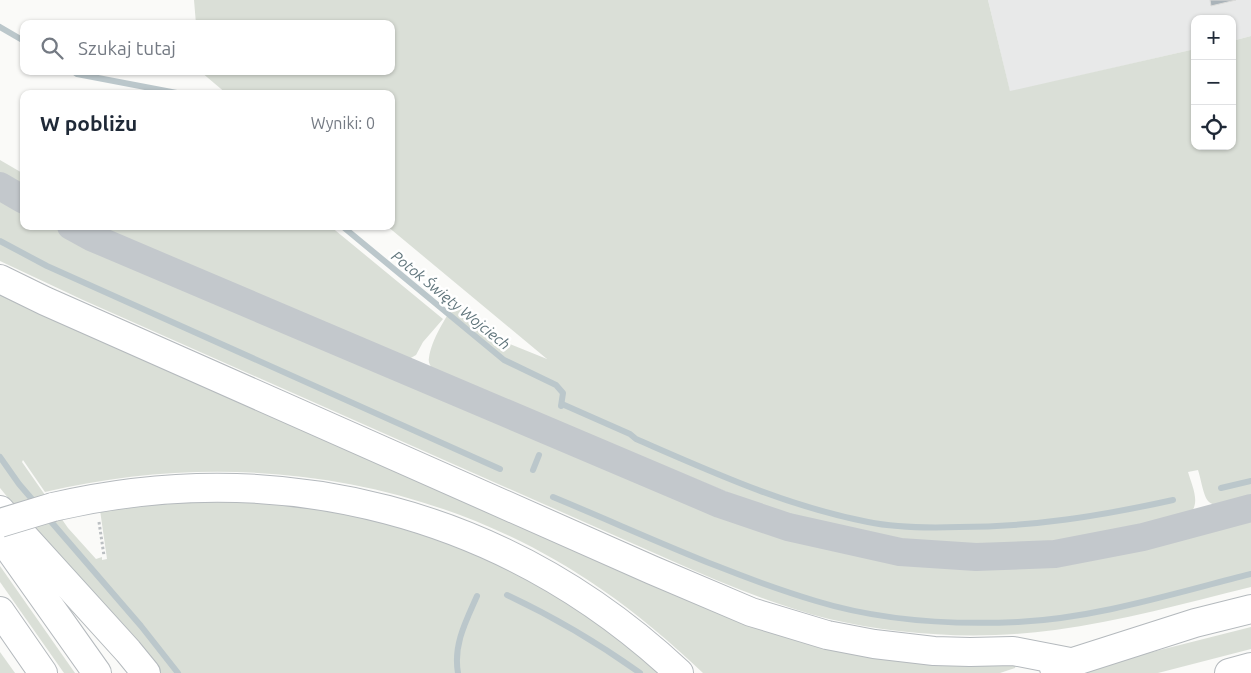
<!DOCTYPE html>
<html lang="pl">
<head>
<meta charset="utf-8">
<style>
	:root { --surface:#fff; --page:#f6f6f7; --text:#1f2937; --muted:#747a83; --line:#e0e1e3 }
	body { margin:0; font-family:Ubuntu,sans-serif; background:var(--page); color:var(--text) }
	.controls { position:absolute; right:15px; top:15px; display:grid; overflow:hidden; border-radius:10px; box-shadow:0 1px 4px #0004 }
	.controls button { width:45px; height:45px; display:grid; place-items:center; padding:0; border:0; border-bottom:1px solid var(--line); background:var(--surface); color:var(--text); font:25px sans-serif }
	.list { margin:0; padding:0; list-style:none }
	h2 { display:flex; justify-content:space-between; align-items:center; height:65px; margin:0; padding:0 20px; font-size:21px }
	h2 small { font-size:16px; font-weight:400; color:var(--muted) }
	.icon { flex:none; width:28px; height:28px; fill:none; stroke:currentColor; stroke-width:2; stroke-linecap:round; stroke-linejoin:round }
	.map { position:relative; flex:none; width:1251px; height:673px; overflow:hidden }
	.search { position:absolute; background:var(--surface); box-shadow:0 1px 4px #0004; left:20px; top:20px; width:375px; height:55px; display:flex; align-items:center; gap:12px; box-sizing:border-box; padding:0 18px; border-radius:10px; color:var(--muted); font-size:19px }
	.panel { position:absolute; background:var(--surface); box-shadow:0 1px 4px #0004; left:20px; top:90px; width:375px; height:140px; border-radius:10px }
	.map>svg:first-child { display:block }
</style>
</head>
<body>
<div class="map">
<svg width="1251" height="673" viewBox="0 0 1251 673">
	<rect width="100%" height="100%" fill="#fafaf8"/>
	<path fill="#e8e9e9" d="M988,0H1251V36L1232,41V19H1195V49L1010,92Z"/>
	<g fill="#dadfd7">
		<path d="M194,0H988L1010,91L1195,49V146H1232V41L1251,36V499C1238,502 1214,513 1206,498C1202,489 1201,479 1198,470L1188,472C1192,486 1202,505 1188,515L1032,545L914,543L787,517L432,369C430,365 428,362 429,358C431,341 446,316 456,303L505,342L547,359L387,226H391V94H227L201,72L391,71V24H196Z"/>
		<path d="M0,160L24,174V189L0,176Z"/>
		<path d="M0,197L24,210V226H54L70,235L897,559L1251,517V587C1186,603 1121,621 1055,630C980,640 903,636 829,619C774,605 722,583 670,560L83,300L0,261Z"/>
		<path d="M94,226H330L443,319L423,342L416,355L409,359Z"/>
		<path d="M0,292L721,613L1012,663L1016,665L1015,668L1000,673H703C671,643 638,614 601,589C438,476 237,447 45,492L23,460L22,462L68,528L96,559L102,557V560L107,559L100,510L184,500L263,501L340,511L415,530L503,565L584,610L663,673H160L139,646L22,515L0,488Z"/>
		<path d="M0,566L75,673H64L0,582Z"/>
		<path d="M1251,627V649L1158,673H1069Z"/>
		<path d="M0,652L15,673H0Z"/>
	</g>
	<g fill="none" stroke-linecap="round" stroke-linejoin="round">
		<g stroke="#bbc7cb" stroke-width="6">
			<path d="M0,27L24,41"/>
			<path d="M73,71L77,74L182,94"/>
			<path d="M342,226L504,360L556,385L563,393L561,406"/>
			<path d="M0,241L47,266L500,469"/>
			<path d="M562,404L630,434L636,439C712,472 786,506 868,522C897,528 929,528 959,527C1032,527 1101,516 1173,500"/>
			<path d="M0,457L19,484L37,505"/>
			<path d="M533,470L539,455"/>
			<path d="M1221,488L1251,481"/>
			<path d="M553,497C640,533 726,574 816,601C881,621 951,625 1018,622C1097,618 1175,593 1251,574"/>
			<path d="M47,517L141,626L178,673"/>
			<path d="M507,595C554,617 598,643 640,673"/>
			<path d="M458,673C453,645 466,621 477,596"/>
		</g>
	</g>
	<path fill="#aab3b9" stroke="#dcdcda" d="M1210,0H1236L1211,6Z"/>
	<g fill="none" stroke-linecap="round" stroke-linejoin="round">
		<g stroke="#b4b9bd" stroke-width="30">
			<g id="highway">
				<path d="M0,279L45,301L652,570L751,612L827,635L874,644L934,651L970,652L1013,651L1070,662"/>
				<path d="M53,507C282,454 507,512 679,673"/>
				<path d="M0,510L128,651L146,673"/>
				<path d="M0,536L97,673"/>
				<path d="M0,611L43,673"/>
				<path d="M1054,668L1195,623L1251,609"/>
				<path d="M1229,673L1251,667"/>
			</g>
		</g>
		<path stroke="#bbbfc2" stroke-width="3" stroke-dasharray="2.5 2.5" stroke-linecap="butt" d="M99,522L104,556"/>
		<g stroke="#c3c8cc" stroke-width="28">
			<path d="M0,186L24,200"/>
			<path d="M71,226L91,237L720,504L788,527L900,552L976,557L1055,554L1143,537L1251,508"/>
		</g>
		<use href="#highway" stroke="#fff" stroke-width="28"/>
		<g stroke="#b4b9bd" stroke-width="30" stroke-linecap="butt">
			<path id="highway-bridge" d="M0,523L53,507"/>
		</g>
		<use href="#highway-bridge" stroke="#fff" stroke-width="28"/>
	</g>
	<g text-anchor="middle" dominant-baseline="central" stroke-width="5" stroke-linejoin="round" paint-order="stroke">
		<g font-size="15" font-style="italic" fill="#60757c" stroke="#fff">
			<text transform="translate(451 300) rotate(39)">Potok Święty Wojciech</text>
		</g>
	</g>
</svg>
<div class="controls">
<button>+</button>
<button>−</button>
<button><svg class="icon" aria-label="locate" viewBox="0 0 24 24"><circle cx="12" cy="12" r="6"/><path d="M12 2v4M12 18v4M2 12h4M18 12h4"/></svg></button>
</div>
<div class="search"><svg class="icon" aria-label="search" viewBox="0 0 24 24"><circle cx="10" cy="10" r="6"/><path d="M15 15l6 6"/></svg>Szukaj tutaj</div>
<section class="panel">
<h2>W pobliżu<small>Wyniki: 0</small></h2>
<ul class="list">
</ul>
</section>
</div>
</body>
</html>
